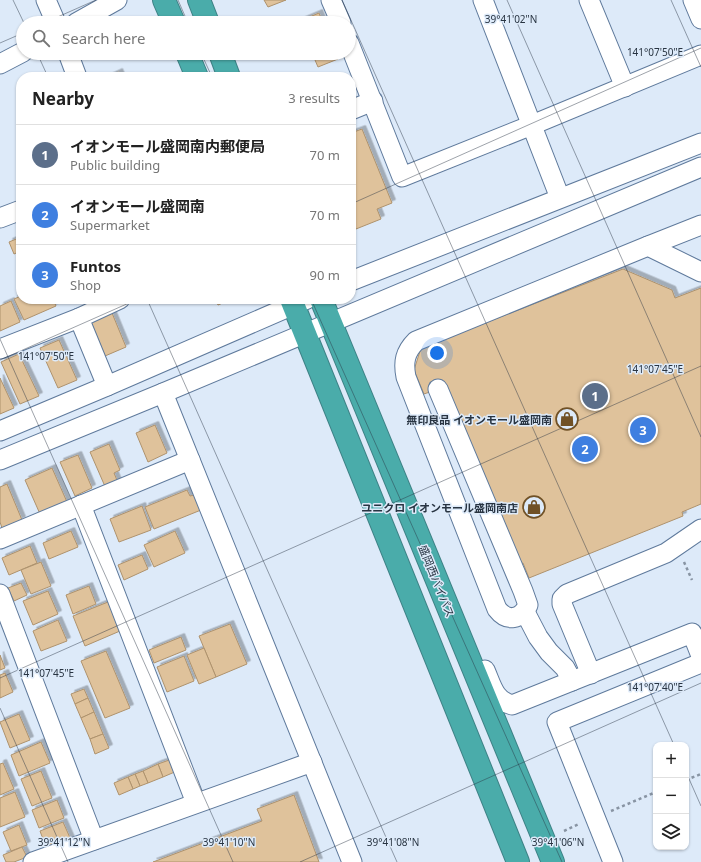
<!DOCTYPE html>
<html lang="en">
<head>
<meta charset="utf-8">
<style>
	:root { --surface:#fff; --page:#f2f2f2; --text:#222; --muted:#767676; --line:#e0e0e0; --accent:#7c3aed }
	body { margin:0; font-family:"Noto Sans","Noto Sans JP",sans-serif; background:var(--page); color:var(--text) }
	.controls { position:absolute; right:12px; bottom:12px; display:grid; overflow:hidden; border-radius:8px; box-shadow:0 1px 3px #0004 }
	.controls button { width:36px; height:36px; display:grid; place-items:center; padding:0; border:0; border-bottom:1px solid var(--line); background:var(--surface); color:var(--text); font:20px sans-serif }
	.you { position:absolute; left:437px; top:353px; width:14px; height:14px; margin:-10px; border:3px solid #fff; border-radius:50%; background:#1a73e8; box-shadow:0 0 0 6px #1a73e833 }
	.badge { display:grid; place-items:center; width:26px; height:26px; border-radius:50%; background:var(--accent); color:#fff; font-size:13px; font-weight:700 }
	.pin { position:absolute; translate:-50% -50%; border:2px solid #fff; box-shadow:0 1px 4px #0006 }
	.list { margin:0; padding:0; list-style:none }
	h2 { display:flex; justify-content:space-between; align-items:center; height:52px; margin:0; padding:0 16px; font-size:17px }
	h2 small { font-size:13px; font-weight:400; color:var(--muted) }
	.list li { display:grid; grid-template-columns:26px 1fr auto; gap:12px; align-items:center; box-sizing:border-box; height:60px; padding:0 16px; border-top:1px solid var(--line) }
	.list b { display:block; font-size:15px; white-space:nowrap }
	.list p { margin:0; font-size:13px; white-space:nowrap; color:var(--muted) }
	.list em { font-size:13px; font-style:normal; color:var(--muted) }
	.icon { flex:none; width:22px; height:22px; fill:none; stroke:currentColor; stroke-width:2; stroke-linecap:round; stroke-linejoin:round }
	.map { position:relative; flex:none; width:701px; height:862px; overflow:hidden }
	.search { position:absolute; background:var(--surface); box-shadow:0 1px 3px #0004; left:16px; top:16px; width:340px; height:44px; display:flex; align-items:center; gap:10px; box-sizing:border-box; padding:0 14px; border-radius:22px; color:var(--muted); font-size:15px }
	.panel { position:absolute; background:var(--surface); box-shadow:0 1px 3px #0004; left:16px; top:72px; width:340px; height:232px; border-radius:16px }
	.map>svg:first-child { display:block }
</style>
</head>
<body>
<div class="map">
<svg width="701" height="862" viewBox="0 0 701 862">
	<defs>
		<filter id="shadow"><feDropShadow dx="3.5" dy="-3.5" stdDeviation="0" flood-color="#0004"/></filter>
	</defs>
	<rect width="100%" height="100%" fill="#ddeaf9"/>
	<g fill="#dfc29b" stroke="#ae926d" filter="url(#shadow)">
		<path d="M264,0H286L268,7Z"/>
		<path d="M319,13L323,23H300V21Z"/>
		<path d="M312,53H335L338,59L318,67Z"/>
		<path d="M119,72L121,77H108Z"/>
		<path d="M362,129L392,203L377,209L381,219L356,229L352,221H351V133Z"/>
		<path d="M21,237V251L14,254L9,242Z"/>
		<path d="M623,269L672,290L675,298L701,288V504L682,512L683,516L529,578L523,563L516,565L444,387L424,394L414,370L421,348Z"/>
		<path d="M21,296V299H53L56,306L24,320L14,299Z"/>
		<path d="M215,299H232L218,305Z"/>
		<path d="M11,301L20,322L0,331V306Z"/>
		<path d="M112,313L126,347L105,356L91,322Z"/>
		<path d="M59,340L77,380L58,388L40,348Z"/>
		<path d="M19,354L39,396L20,404L1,362Z"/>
		<path d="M0,378L14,408L0,414Z"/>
		<path d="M155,425L167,453L148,462L136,433Z"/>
		<path d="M109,444L120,470L114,473L119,485L107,491L90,452Z"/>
		<path d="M78,455L92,488L75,496L60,462Z"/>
		<path d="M52,468L67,502L40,514L25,480Z"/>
		<path d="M7,484L22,520L2,528L0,522V487Z"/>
		<path d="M187,490L190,496L194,495L201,510L154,529L145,507Z"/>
		<path d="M142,506L151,530L119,542L110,519Z"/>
		<path d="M71,531L78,547L49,559L43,543Z"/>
		<path d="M175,531L185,553L154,567L144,545Z"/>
		<path d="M30,546L37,563L9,575L2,558Z"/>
		<path d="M142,555L148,569L124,580L118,565Z"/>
		<path d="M41,562L51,586L31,594L21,570Z"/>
		<path d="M21,583L27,595L14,601L8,588Z"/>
		<path d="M89,586L96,604L73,614L66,595Z"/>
		<path d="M48,591L58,614L33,625L23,601Z"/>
		<path d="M108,602L120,631L85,646L73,616Z"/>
		<path d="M58,620L67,641L41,651L33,631Z"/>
		<path d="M230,624L247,664L216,677L199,636Z"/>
		<path d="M181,637L186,650L154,663L149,650Z"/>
		<path d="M204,648L216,677L199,684L187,655Z"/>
		<path d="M106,651L130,708L105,718L81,661Z"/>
		<path d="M0,655L5,668L0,670Z"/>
		<path d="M184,656L194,681L167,692L157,667Z"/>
		<path d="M5,673L13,692L0,698V675Z"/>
		<path d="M84,689L88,698L75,704L71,694Z"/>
		<path d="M88,698L94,712L81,718L75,704Z"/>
		<path d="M94,712L103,734L90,739L81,718Z"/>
		<path d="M19,714L30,740L10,748L0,722Z"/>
		<path d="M103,734L109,748L95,754L90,739Z"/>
		<path d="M41,742L50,763L19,776L11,755Z"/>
		<path d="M172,759L177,771L163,777L158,764Z"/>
		<path d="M3,763L14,789L0,795V764Z"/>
		<path d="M158,764L163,777L148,783L143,771Z"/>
		<path d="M41,771L52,798L32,806L21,779Z"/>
		<path d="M143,771L148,783L140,786L135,774Z"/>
		<path d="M135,774L140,786L133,789L128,777Z"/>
		<path d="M128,777L133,789L119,795L114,783Z"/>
		<path d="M15,792L25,817L0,827V798Z"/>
		<path d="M294,795L319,862H153L262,821L257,809Z"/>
		<path d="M57,800L64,818L39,828L32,810Z"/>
		<path d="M63,822L71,840L47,850L40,831Z"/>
		<path d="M19,825L27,845L11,851L3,832Z"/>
		<path d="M22,847L27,857L14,862H6L3,855Z"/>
	</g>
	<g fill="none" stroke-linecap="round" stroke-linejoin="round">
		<g stroke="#5f7a9c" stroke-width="21">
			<g id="minor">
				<path d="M46,0L56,23"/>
				<path d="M331,0L341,23"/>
				<path d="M483,0L560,198"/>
				<path d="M589,0L625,87"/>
				<path d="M693,0L701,19"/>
				<path d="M76,23L117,0"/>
				<path d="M349,43L402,177L532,125L701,55"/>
				<path d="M68,53L77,77"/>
				<path d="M0,64L23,52"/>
				<path d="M351,110L373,101"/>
				<path d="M0,218L21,210"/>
				<path d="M648,246L701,225"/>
				<path d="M351,281L701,143"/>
				<path d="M0,349L79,318"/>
				<path d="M107,386L79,318L120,299"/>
				<path d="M438,389L523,591L528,605C521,620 507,622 497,609L406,377C403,362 405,352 416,341L648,246L701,272"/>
				<path d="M163,393L352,862"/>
				<path d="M0,431L107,386L307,299"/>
				<path d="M0,460L163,393L701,167"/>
				<path d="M81,505L196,803"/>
				<path d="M0,539L190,460"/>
				<path d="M0,594L94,840"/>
				<path d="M525,612L538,637L549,652L565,668L572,681"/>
				<path d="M485,670C492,686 494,700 512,705L692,633L701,656"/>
				<path d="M591,674L562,604V599L567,594L666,553L701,529"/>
				<path d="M33,862L312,762"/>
				<path d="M613,862L557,722L701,663"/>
			</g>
		</g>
		<g stroke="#3e8286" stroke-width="24">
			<g id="highway">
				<path d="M164,0L174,23"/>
				<path d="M199,0L208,23"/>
				<path d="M187,53L197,77"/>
				<path d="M220,53L229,77"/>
				<path d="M291,299L518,862"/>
				<path d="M321,299L553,862"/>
			</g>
		</g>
		<g stroke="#8894a3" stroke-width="2.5" stroke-dasharray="3 3" stroke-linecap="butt">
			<path d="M684,562L692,580"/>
			<path d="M686,780L701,774"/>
			<path d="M611,811L656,792"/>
			<path d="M564,831L579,824"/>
		</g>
		<use href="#minor" stroke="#fff" stroke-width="19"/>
		<use href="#highway" stroke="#4aacaa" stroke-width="22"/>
	</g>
	<path fill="none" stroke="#283442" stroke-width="1" stroke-opacity="0.45" d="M13,0L24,23M178,0L188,23M342,0L674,745M507,0L701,437M671,0L701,67M44,23L96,0M0,43L23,33M37,53L48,77M201,53L212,77M351,204L701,48M147,299L397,862M311,299L562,862M0,339L233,862M0,360L138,299M0,678L701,366M0,708L68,862M686,772L701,806M300,862L701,683"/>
	<defs>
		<g id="shop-ring" transform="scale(1.15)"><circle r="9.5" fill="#ddeaf9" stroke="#705126" stroke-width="1.5"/><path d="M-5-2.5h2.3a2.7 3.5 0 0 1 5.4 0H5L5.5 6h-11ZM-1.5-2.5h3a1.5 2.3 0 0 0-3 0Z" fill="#705126"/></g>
	</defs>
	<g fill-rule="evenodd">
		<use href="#shop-ring" x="567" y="419"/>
		<use href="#shop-ring" x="534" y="507"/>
	</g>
	<g text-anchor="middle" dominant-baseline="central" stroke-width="3" stroke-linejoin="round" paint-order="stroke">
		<g font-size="11" font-weight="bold" fill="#283442" stroke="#ddeaf9" text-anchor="end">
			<text x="552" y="419">無印良品 イオンモール盛岡南</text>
			<text x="518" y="507">ユニクロ イオンモール盛岡南店</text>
		</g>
		<g font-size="11" fill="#283442" stroke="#ddeaf9">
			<text transform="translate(437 581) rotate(68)">盛岡西バイパス</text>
		</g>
	</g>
	<g font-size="10" text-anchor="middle" fill="#283442" stroke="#ddeaf9" stroke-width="3" stroke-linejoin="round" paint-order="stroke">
		<text x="511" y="23">39°41'02"N</text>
		<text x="655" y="56">141°07'50"E</text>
		<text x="46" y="360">141°07'50"E</text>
		<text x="655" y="373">141°07'45"E</text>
		<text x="46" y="677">141°07'45"E</text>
		<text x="655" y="691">141°07'40"E</text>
		<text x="64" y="846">39°41'12"N</text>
		<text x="229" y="846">39°41'10"N</text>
		<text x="393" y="846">39°41'08"N</text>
		<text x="558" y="846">39°41'06"N</text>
	</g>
</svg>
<div class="controls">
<button>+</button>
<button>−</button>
<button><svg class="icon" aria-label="layers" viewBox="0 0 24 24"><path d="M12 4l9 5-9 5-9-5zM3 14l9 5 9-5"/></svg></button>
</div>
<div class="you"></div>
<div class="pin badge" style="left:595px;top:396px;background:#5c6f8a">1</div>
<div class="pin badge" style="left:585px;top:449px;background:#3f7fe0">2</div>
<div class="pin badge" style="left:643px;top:430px;background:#3f7fe0">3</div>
<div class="search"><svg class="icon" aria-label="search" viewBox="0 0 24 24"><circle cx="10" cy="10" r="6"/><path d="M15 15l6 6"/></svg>Search here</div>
<section class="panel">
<h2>Nearby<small>3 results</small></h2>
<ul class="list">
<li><span class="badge" style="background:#5c6f8a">1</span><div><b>イオンモール盛岡南内郵便局</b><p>Public building</p></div><em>70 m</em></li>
<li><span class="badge" style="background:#3f7fe0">2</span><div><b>イオンモール盛岡南</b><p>Supermarket</p></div><em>70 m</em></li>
<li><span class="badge" style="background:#3f7fe0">3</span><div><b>Funtos</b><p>Shop</p></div><em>90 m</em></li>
</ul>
</section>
</div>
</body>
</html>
